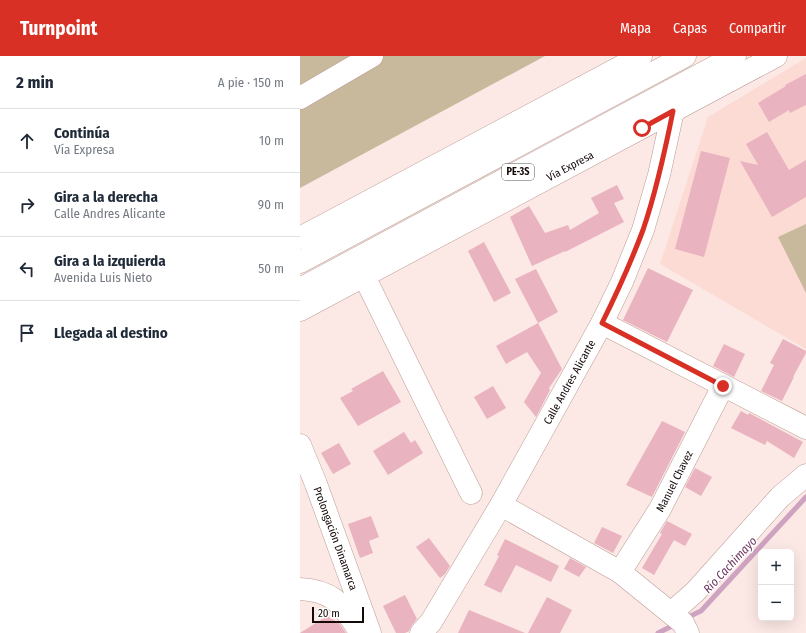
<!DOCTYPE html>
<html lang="es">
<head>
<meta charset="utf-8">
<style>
	:root { --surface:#fff; --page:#f6f6f7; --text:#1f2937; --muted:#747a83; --line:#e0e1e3; --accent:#d93025 }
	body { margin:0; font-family:"Fira Sans Condensed",sans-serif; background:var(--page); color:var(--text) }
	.controls { position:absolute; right:12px; bottom:12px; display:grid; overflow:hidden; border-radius:6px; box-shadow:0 4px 16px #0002 }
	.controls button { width:36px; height:36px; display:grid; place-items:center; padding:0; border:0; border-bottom:1px solid var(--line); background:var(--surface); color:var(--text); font:20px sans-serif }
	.scale { position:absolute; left:12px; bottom:10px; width:52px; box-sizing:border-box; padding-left:4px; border:2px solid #130907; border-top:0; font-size:11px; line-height:14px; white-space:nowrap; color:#130907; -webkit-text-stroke:3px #fff; paint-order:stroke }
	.stop { position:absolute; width:12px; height:12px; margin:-9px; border:3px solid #d93025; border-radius:50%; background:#fff }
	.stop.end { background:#d93025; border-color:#fff; box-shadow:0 1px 4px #0008 }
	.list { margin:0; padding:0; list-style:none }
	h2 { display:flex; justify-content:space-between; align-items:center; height:52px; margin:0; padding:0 16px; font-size:17px }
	h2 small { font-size:13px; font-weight:400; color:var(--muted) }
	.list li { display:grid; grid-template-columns:26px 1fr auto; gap:12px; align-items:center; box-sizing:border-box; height:64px; padding:0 16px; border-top:1px solid var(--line) }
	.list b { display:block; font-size:15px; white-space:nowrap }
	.list p { margin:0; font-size:13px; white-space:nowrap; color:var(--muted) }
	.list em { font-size:13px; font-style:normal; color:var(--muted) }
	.icon { flex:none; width:22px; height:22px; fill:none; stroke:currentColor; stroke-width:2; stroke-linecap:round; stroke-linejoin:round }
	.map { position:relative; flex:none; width:506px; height:577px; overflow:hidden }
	header { display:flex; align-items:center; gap:24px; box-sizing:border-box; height:56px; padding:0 20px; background:var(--accent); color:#fff }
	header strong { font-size:19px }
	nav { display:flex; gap:22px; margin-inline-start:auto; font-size:14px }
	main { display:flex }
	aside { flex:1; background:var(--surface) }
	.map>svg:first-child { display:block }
</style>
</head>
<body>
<header>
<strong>Turnpoint</strong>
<nav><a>Mapa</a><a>Capas</a><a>Compartir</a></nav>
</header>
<main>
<aside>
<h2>2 min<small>A pie · 150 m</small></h2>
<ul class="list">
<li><svg class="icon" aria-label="ahead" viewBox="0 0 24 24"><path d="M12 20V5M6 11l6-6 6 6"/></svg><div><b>Continúa</b><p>Vía Expresa</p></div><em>10 m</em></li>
<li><svg class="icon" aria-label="right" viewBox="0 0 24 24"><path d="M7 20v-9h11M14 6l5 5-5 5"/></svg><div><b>Gira a la derecha</b><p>Calle Andres Alicante</p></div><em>90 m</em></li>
<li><svg class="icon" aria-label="left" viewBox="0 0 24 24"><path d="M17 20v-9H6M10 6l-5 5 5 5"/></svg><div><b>Gira a la izquierda</b><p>Avenida Luis Nieto</p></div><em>50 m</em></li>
<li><svg class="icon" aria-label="arrive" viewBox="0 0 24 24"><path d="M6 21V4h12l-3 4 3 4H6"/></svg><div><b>Llegada al destino</b></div></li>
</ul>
</aside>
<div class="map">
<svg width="506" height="577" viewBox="0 0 506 577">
	<rect width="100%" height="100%" fill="#fce8e4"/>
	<path fill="#fddbd5" d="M506,2V293L360,208L408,61Z"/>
	<g fill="#c9b99c">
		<path d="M0,0H245L0,132Z"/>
		<path d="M506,168V237L478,181Z"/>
	</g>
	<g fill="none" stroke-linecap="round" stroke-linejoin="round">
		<g stroke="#cea3c1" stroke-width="5">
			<path d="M386,562L401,555L506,441"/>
			<path d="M358,577L376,568"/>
		</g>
	</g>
	<g fill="#e9b3bf">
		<path d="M506,18V49L490,57L489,54L469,66L458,47L486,30L485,29Z"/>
		<path d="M467,76L489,114L506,104V141L472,161L440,105L458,109L446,88Z"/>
		<path d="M401,95L430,102L404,201L375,193Z"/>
		<path d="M317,129L324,143L314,147L324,166L265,196V195L232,210L210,161L229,150L245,177L268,169L270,174L299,157L291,142Z"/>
		<path d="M184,186L211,237L194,246L168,195Z"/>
		<path d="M348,212L393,234L367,286L323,264Z"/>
		<path d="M236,213L258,256L238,267L215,223Z"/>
		<path d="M238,267L262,313L249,332L250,334L236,361L224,346L241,317L227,296L206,308L196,290Z"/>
		<path d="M483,283L506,295V297L493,321H494L482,345L461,335L474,309L470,307Z"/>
		<path d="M424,288L445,298L434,321L413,310Z"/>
		<path d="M83,315L101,346L58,370L40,342L53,335L51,333Z"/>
		<path d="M193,330L206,352L187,363L174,341Z"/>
		<path d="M441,355L448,359L449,357L503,386L494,402L467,385L465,389L431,372Z"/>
		<path d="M362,365L385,376L352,441L326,429Z"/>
		<path d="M104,376L111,387L115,384L123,397L88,419L73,395Z"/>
		<path d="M39,387L51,408L33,418L21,397Z"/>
		<path d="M395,412L412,421L401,440L385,431Z"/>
		<path d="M71,460L79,481L69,485L73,497L60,502L48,468Z"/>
		<path d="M367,465L392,478L385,490L374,484L354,519L342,512L362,478L360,477Z"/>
		<path d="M302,471L322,480L313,497L294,487Z"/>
		<path d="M129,482L150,510L145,518L140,522L116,491Z"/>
		<path d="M205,483L259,510L251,526L216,509L201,537L184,529L199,500L197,499Z"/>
		<path d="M270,502L286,511L279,521L264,513Z"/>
		<path d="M105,539L117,563L112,569L109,575L105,577H96L83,550Z"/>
		<path d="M247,541L272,554L260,577H228Z"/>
		<path d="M169,554L225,577H158Z"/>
		<path d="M27,560L39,567L46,577H0Z"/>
	</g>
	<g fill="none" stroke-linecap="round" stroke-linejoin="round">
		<g stroke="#bc9d97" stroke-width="23">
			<g id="minor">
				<path d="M0,42L72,0"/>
				<path d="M64,220L171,437"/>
				<path d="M302,267L506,372"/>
				<path id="s1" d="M0,389L16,428L70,577"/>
				<path d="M201,449L320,516L383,567L388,577"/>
				<path id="s2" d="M320,516L360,453L423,330"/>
				<path d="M0,533C36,535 42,550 61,577"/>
				<path d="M371,557L395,536L480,441L506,419"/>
				<path id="s3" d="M121,577L131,566L201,449L302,267L322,226L343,174L359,119L373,55"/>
			</g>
		</g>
		<g stroke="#bc9d97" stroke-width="23">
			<g id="major">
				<path d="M0,182L341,0"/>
				<path d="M0,206L385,0"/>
				<path d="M0,233L435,0"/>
				<path id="s4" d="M0,254L476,0"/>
			</g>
		</g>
		<use href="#minor" stroke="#fff" stroke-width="22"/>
		<use href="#major" stroke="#fff" stroke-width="22"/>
	</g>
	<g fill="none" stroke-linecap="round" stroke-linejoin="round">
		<path stroke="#d93025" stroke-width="5" d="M342,72L373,55C365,95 356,136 343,174C331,206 317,237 302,267L423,330"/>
	</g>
	<g text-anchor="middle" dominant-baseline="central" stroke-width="3" stroke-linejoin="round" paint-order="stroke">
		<rect fill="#fff" stroke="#5a5351" stroke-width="1" x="202" y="108" width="32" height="16" rx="3"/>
		<g font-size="10" font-weight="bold" fill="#130907">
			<text x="218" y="116">PE-3S</text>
		</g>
		<g font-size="11" fill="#130907" stroke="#fff">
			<text stroke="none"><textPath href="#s4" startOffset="306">Vía Expresa</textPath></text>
			<text stroke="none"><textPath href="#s3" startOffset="292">Calle Andres Alicante</textPath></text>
			<text stroke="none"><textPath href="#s2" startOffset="106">Manuel Chavez</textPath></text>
			<text stroke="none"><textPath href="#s1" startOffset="100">Prolongación Dinamarca</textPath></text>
		</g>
		<g font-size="12" font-style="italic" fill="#69335c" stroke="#fff">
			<text transform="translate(430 509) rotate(-47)">Río Cachimayo</text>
		</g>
	</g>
</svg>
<div class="controls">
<button>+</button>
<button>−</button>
</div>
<div class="scale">20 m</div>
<div class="stop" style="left:342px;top:72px"></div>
<div class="stop end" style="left:423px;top:330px"></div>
</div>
</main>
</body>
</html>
